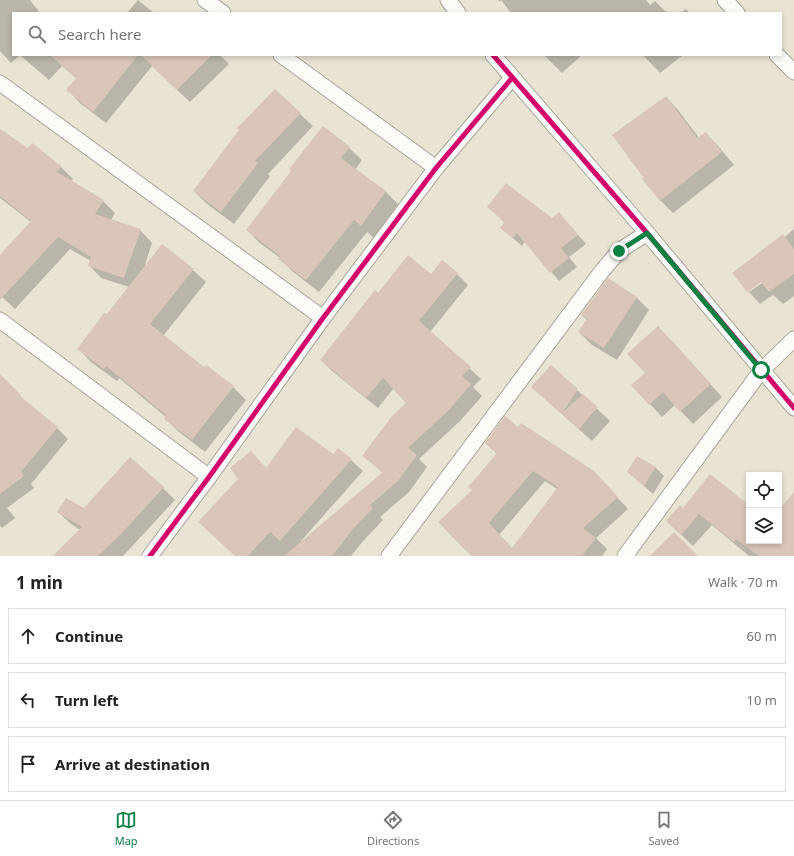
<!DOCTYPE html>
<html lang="en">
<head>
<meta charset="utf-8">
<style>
	:root { --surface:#fff; --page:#f6f6f6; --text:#202124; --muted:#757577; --line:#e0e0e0; --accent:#0b8043 }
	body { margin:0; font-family:"Noto Sans",sans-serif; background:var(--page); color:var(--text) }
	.controls { position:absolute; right:12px; bottom:12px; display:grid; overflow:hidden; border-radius:0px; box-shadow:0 2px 6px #0003 }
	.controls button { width:36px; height:36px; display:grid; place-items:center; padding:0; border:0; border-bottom:1px solid var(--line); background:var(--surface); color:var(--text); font:20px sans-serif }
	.stop { position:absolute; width:12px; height:12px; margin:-9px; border:3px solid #0b8043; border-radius:50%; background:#fff }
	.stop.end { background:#0b8043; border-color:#fff; box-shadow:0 1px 4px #0008 }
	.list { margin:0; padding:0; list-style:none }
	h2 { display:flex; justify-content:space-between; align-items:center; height:52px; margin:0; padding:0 16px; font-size:17px }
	h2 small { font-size:13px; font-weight:400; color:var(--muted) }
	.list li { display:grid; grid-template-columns:26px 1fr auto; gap:12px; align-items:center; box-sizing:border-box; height:56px; margin:0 8px 8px; padding:0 8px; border:1px solid var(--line); border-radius:0px }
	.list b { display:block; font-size:15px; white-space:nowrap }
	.list em { font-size:13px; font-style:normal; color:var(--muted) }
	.icon { flex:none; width:22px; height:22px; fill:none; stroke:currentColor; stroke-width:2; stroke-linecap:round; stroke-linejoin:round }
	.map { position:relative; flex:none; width:794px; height:556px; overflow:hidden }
	.search { position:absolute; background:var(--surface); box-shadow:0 2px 6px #0003; left:12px; right:12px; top:12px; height:44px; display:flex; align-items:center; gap:10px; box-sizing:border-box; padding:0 14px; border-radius:0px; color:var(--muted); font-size:15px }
	.sheet { height:244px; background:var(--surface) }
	nav { display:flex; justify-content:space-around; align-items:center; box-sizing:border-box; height:56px; border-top:1px solid var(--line); background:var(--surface); font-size:11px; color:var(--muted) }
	nav a { display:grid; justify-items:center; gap:2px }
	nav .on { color:var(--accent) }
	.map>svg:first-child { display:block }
</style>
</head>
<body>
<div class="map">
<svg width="794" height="556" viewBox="0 0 794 556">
	<rect width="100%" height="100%" fill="#e8e3d2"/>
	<g fill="#0003" fill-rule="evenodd">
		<path d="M0,0H30L40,13H13V55H220L229,64L190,102L152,66L106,123L80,103L68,90L77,79L62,66L49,80L20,55L11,63L0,51Z"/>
		<path d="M138,0L154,13H127Z"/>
		<path d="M498,0H646L650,5L655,1L667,13H511L501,0L499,2Z"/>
		<path d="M686,9L690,13H680Z"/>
		<path d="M544,55H582L562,73Z"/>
		<path d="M643,55H683L660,73Z"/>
		<path d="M666,97L678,110L699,138L705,133L718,146L734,165L673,213L660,200Z"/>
		<path d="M300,114L313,126L268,174L270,176L234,224L207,204L194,191Z"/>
		<path d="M0,130L28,149L32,145L61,167L73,179L71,181L103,201L115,213L111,220L140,230L152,243L144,268L193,270L206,282L163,336L204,369L233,387L246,400L205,452L178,431L165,418L166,417L119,378L117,381L91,362L79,349L129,287L101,278L89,265L91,261L70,249L15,309L0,295V256L31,222L0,198Z"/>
		<path d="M349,148L362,160L355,170L386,192L398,204L374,238L367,232L319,292L292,271L280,258L260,243L247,230Z"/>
		<path d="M488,207L552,219L559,213L586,244L569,257L577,267L559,281L525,241L522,246L501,228L505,223Z"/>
		<path d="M794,229V296L783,304L773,295L760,304L749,292L766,280L764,278L748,290V292L734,273L785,237Z"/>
		<path d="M457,274L468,285L430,332L481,379L473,387L482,396L460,421L419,459L427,467L409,492L380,517L383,520L364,540L351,556H236L240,479L251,452L267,469L333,455L339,449L363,471L301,541L302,542L383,473L364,456L408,404L394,388L378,408L332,371L321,360L378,294L431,275Z"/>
		<path d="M636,297L649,310L617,360L592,345L579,332L587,320L582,315Z"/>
		<path d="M671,340L722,397L693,424L675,405L662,417L650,404L646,373Z"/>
		<path d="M0,376L31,407L57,428L68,439L31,484L34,488L7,508L15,518L2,528L0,526Z"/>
		<path d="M577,390L610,421L592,441L545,399Z"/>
		<path d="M518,429L594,472L628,509L596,538L607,549L602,556H473V491L497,454L486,443ZM545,481L557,489L512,549L499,535Z"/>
		<path d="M655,467L664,476L653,494L637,480Z"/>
		<path d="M163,488L175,500L123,556H54L80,530L71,524L58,512L84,509Z"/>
		<path d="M794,493V556H749L712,525L693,546L667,521L683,509L749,506V541H779V512Z"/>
	</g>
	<g fill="#dac6b9" fill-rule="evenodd">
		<path d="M50,55H138L93,112L66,90L76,78Z"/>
		<path d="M141,55H212L177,90Z"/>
		<path d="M275,89L301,113L255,161L258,163L221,212L193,191L239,130L237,128Z"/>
		<path d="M666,96L697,138L706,132L722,152L660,201L642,179L644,178L612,135Z"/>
		<path d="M323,126L350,147L341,158L386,191L361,226L354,220L306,280L278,259L280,256L246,230L291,171L289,169Z"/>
		<path d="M0,129L28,148L32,143L61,166L57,172L104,200L95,214L141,229L124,278L88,266L91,257L58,237L0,300V255L31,221L0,196Z"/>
		<path d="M506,183L552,218L559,212L578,235L561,248L569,258L550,273L517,233L513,238L500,228L505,222L487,207Z"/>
		<path d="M783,234L794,249V274L769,292L761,282L747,292L732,273Z"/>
		<path d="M162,244L194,269L150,324L204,367L206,365L234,386L192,440L164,419L166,415L106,366L104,369L77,349L104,313L107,314Z"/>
		<path d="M408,255L431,274L442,260L458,273L419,321L471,367L462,376L471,384L449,410L408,448L417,455L398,481L370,505L373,508L353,529L332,556H284L383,472L362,456L392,416L406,403L383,378L366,398L320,360L375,290L378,293Z"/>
		<path d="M608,278L637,297L604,348L578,332L587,319L581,315Z"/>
		<path d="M658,326L711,384L680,412L663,392L649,405L631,385L645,373L627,354Z"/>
		<path d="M551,365L578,389L563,412L583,394L598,407L579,429L531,387Z"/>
		<path d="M0,374L21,395L20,396L58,427L21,472L24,476L0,494Z"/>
		<path d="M505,416L518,427L521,423L594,471L618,497L583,528L596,538L582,556H471L438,522L472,490L468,487L497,453L485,443ZM533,471L558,487L512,548L489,523Z"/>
		<path d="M296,427L333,454L338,448L352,459L280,541L270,532L248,556H235L198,522L238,479L230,468L251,451L266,468Z"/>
		<path d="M637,456L656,467L644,486L627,472Z"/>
		<path d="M130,457L164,487L123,532L98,556H53L82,527L57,512L66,498L84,508Z"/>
		<path d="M710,474L749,505V541H779V510L794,492V556H759L736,539L734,542L699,514L681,535L666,521L680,505L683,508Z"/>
		<path d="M674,532L698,556H650Z"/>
	</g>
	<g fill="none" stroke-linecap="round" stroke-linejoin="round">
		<g stroke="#a9a599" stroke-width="17">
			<g id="street">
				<path d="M205,0L223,13"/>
				<path d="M448,0L458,13"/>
				<path d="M725,0L737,13"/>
				<path d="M281,55L436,168"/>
				<path d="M493,55L647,233L794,408"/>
				<path d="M777,55L794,72"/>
				<path d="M0,83L323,318"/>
				<path d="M0,320L209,477"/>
				<path d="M150,556L209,477L323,318L436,168L512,78"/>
				<path d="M389,556L602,271L619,251L647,233"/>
				<path d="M625,556L761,371L794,339"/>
			</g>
		</g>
		<use href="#street" stroke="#fcfbf8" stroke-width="15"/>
		<g stroke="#fff" stroke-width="8">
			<g id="cycleway">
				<path d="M493,55L647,233L794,408"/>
				<path d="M150,556L209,477L323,318L436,168L512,78"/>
			</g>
		</g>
		<use href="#cycleway" stroke="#d6006c" stroke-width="5"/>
	</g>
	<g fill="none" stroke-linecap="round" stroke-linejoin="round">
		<path stroke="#0b8043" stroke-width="5" d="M619,251L647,233L761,370"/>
	</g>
</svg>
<div class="controls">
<button><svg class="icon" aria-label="locate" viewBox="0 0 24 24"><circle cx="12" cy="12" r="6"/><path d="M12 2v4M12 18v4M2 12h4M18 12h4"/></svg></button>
<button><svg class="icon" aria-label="layers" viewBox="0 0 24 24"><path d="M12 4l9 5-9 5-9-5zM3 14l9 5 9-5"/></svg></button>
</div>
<div class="stop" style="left:761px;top:370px"></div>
<div class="stop end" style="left:619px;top:251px"></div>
<div class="search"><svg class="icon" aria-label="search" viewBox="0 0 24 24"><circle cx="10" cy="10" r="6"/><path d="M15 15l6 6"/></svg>Search here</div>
</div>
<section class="sheet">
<h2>1 min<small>Walk · 70 m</small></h2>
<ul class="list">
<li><svg class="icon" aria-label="ahead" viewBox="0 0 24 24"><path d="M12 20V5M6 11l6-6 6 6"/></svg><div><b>Continue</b></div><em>60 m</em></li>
<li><svg class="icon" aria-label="left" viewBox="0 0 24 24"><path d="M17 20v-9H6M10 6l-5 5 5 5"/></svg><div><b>Turn left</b></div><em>10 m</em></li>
<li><svg class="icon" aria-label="arrive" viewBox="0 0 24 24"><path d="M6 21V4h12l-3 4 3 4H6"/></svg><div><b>Arrive at destination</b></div></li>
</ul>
</section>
<nav>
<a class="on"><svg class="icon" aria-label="map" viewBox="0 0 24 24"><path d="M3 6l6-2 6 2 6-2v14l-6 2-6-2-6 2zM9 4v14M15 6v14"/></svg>Map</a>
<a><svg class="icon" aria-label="directions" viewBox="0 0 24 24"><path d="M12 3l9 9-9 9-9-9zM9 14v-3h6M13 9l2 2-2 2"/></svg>Directions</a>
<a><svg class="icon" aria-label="saved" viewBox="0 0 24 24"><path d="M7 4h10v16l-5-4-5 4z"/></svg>Saved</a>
</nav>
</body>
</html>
